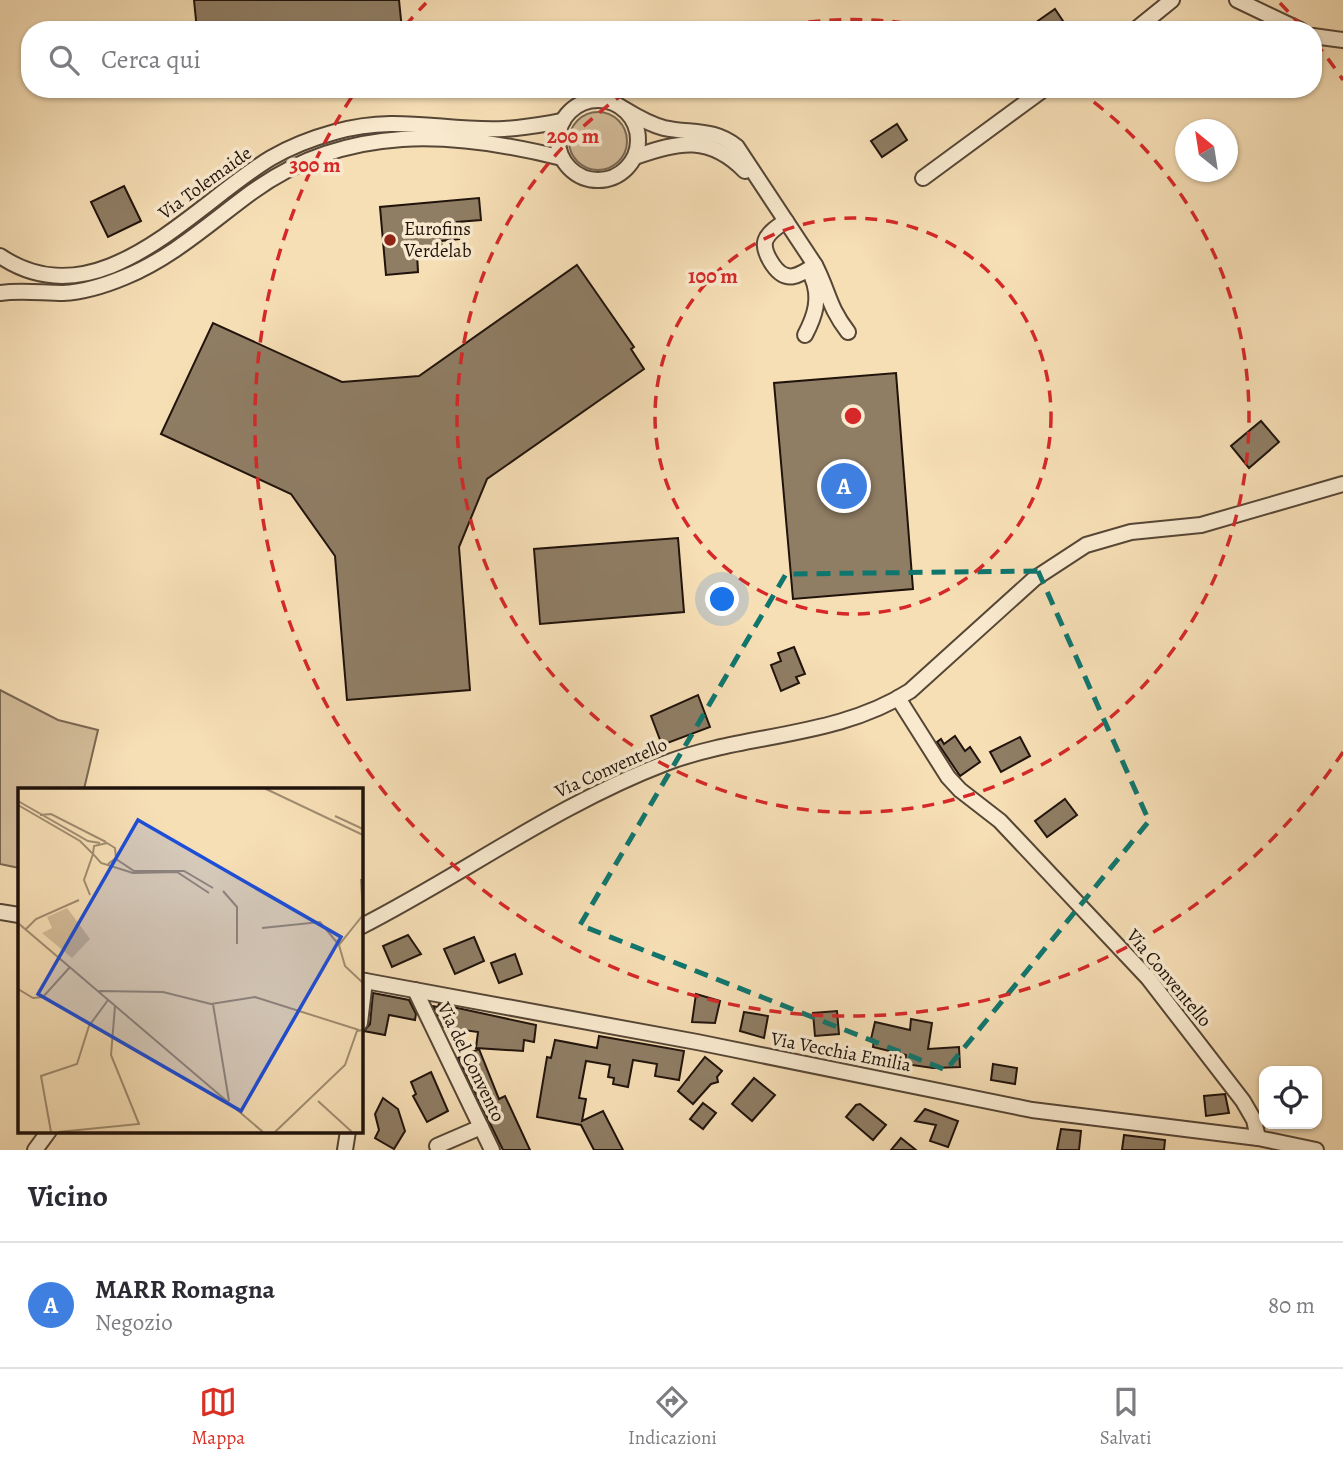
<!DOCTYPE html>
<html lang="it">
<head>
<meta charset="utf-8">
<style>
	:root { --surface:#fff; --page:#f7f7f7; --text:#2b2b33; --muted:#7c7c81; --line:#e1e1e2; --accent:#d93025 }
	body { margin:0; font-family:Alegreya,serif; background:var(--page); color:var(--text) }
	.controls { position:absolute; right:21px; bottom:21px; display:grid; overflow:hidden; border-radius:14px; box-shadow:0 2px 5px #0004 }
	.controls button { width:63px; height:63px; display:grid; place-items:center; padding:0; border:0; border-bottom:2px solid var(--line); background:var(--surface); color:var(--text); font:35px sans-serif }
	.compass { position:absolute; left:1175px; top:119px; width:63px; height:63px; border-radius:50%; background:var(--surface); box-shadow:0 2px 5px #0004; rotate:330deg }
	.you { position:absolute; left:723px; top:600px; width:24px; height:24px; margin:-18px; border:5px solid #fff; border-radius:50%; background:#1a73e8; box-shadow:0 0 0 10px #1a73e833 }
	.badge { display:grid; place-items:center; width:46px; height:46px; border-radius:50%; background:var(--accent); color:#fff; font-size:23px; font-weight:700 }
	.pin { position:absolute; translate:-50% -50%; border:4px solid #fff; box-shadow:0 2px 7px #0006 }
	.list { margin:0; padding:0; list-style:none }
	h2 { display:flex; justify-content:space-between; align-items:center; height:91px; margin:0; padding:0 28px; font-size:30px }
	h2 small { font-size:23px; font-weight:400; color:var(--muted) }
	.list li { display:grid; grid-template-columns:46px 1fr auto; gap:21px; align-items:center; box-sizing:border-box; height:126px; padding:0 28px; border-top:2px solid var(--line) }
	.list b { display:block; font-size:26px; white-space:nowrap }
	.list p { margin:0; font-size:23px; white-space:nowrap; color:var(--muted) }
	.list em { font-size:23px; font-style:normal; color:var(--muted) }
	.icon { flex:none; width:38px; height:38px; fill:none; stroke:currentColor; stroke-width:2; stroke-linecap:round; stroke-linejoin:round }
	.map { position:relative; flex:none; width:1343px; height:1150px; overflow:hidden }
	.search { position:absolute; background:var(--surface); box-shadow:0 2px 5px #0004; left:21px; right:21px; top:21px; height:77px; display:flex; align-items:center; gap:18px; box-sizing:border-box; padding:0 24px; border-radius:28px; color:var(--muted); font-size:26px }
	.sheet { height:217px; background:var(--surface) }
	nav { display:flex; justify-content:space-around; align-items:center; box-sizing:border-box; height:98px; border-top:2px solid var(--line); background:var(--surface); font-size:19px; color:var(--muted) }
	nav a { display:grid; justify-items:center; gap:4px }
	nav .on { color:var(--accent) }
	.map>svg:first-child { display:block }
</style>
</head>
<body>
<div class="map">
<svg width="1343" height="1150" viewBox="0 0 1343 1150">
	<rect width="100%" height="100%" fill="#f6deb5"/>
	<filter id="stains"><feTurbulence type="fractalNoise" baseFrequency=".00286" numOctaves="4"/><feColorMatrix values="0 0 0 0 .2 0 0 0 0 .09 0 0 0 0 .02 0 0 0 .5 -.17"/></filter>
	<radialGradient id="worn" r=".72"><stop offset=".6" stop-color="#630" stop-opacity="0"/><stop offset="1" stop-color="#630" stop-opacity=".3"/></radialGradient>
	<g fill="#d2bb98" stroke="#796752" stroke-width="2">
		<circle cx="598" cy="141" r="29"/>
		<path d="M0,690L58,720L98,730L84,789L19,790V868L0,864Z"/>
	</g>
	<g fill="#8f7d64" stroke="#20130c" stroke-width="2">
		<path d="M194,0H399L402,30H197Z"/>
		<path d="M1055,9L1069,30H1025Z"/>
		<path d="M897,124L907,140L882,157L871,141Z"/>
		<path d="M124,186L141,221L108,237L91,202Z"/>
		<path d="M479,198L481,220L457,222L459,239L441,241L442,250L417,253L418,272L386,275L380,207Z"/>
		<path d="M577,265L634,347L631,349L644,369L487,479L459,547L470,690L347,700L335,556L291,494L161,434L213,323L342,382L419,376Z"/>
		<path d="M896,373L913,589L793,599L774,383Z"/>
		<path d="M1261,421L1279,442L1249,468L1231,446Z"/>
		<path d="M678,538L684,612L540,624L534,549Z"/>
		<path d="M794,647L805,674L796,677L799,683L781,691L771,665L781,661L778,653Z"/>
		<path d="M698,695L710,727L662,745L651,716Z"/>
		<path d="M955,736L965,751L970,747L980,762L960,776L937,742L941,739L944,744Z"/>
		<path d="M1020,737L1030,756L1001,772L990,752Z"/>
		<path d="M1065,799L1077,815L1047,837L1035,821Z"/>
		<path d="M408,935L421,954L392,967L383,946Z"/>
		<path d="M474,937L484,961L455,974L444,949Z"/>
		<path d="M515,954L522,974L499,983L491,963Z"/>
		<path d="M373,993L409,1000L416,1014L415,1020L389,1015L385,1035L364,1031L370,1024Z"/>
		<path d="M696,994L720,1001L715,1023L692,1022Z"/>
		<path d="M439,1004L536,1025L534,1042L524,1040L523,1051L476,1048L478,1032L443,1027L433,1006L438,1007Z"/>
		<path d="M837,1011L839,1034L815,1036L813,1013Z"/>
		<path d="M744,1012L768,1016L764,1038L740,1031Z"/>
		<path d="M911,1019L932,1023L928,1049L959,1047L960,1067L933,1068L905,1064L906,1055L873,1047L874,1040L871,1039L875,1022L910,1030Z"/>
		<path d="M599,1036L684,1051L679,1080L655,1076L657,1064L633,1060L628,1087L613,1084L614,1078L608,1077L610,1065L586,1061L579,1098L586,1099L582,1121L603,1111L623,1150H594L581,1125L537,1117L547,1057L551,1058L555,1040L597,1048Z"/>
		<path d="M479,1049L499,1099L505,1096L530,1150H503L458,1058Z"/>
		<path d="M705,1057L722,1071L717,1077L718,1082L711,1084L693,1104L678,1091Z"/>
		<path d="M993,1064L1017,1068L1015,1084L991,1080Z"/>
		<path d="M431,1072L448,1111L427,1122L413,1096L416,1094L411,1082Z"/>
		<path d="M754,1078L775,1095L752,1121L732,1104Z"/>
		<path d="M1225,1094L1229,1113L1206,1116L1204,1096Z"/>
		<path d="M383,1098L398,1109L405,1131L394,1149L375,1138L379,1130L375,1114Z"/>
		<path d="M703,1103L716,1113L703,1129L690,1119Z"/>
		<path d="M860,1104L886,1125L873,1140L846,1117L856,1105Z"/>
		<path d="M925,1109L958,1121L948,1147L930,1141L936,1125L915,1121Z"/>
		<path d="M1061,1129L1081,1131L1079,1150H1057Z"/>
		<path d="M1124,1135L1165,1140L1164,1150H1122Z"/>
		<path d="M901,1138L916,1150H891Z"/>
	</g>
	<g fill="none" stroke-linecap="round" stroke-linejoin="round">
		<g stroke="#564636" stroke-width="18">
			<g id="minor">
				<path d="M1237,0L1300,30"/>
				<path d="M1135,30L1172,0"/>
				<path d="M1313,36L1343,40"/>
				<circle cx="598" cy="140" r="40"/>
				<path d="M624,109C637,117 649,124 664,128C691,134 714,128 737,147L815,265C829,292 828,306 848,332"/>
				<path d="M635,157C679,141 710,135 745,171"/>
				<path d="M923,178L1044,89"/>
				<path d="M786,221C764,235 758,243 773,265C786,284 799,276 815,265"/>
				<path d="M0,256C99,323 194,204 271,158C290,147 313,138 335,132C398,114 444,132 504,129C524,128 544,124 563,121"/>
				<path d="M0,293C21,290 42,293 63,293C84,292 106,285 125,277C172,258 211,222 252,192C347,123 454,131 562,158"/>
				<path d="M805,335C815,316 821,298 812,277"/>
				<path d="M898,698L948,777L960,790L1000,821L1148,978L1243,1101L1254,1120L1258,1138"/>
				<path d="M0,912L19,915"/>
				<path d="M360,927C464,874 556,805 666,763C745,733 837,738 910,691L1034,579L1086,545L1131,532L1201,525L1343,484"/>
				<path d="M360,980L697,1042L1032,1110L1258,1138L1316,1150"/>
				<path d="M415,990L492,1150"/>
				<path d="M360,1023L365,981"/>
				<path d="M437,1146L481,1127"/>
				<path d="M35,1150L49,1131"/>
				<path d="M345,1150L348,1131"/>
			</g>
		</g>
		<use href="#minor" stroke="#f9eacf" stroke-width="14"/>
	</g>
	<path fill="none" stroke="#0f766e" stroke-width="5" stroke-dasharray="14 9" stroke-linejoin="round" d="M1038,571L1149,821L946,1070L580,925L786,574Z"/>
	<g fill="none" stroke="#d62828" stroke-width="3.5" stroke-dasharray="12 9">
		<circle cx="853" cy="416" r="198"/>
		<path d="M767 29A396 396 0 0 1 939 29M1077 90A396 396 0 1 1 629 90"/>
		<path d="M1343 752A594 594 0 0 1 355 92M405 26A594 594 0 0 1 426 3M1280 3A594 594 0 0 1 1301 26M1315 42A594 594 0 0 1 1343 80"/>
	</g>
	<circle fill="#8f2418" stroke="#f9eacf" stroke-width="2.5" cx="390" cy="240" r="7"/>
	<g text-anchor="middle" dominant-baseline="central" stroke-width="7" stroke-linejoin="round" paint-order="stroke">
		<g font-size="19" fill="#20130c" stroke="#f9eacf">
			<text transform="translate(205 183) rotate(-36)">Via Tolemaide</text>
			<text transform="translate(611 768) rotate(-24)">Via Conventello</text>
			<text transform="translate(1169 978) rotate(50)">Via Conventello</text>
			<text transform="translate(841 1052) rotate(11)">Via Vecchia Emilia</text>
			<text transform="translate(471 1062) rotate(64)">Via del Convento</text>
		</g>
		<g font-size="19" fill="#20130c" stroke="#f9eacf" text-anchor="start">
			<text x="404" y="229">Eurofins<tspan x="404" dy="22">Verdelab</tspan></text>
		</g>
	</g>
	<g transform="translate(18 788)">
		<rect width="345" height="345" fill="#f6deb5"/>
		<path d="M49,120L72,151L54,170L24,145L34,140L29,129Z" fill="#d2bb98"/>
		<path fill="none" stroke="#a08d71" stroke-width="2" d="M246,0L345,47M0,13L70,53L82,55M0,17L62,53L75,66L66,92L72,107M22,27L33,26L88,54M317,28L345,41M98,71L116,83H166L195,100M90,76L98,70L97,60L89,55L76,58L75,66L83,75L115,85L159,84L191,105M343,91L345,127M205,103L219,119V156M345,127L321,157L327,178L345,195M0,135L245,344M244,140L302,134L321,157M8,141L18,131L61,112M0,201L15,210L25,209L52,179M81,203L145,204L193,216L237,209L341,242M195,216L211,313M300,313L334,344M33,344L23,288L59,276L71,238L90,212M40,344L121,336L93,267L97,218M257,344L327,277L339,243L345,242"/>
		<path fill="#1d4ed8" fill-opacity="0.15" stroke="#1d4ed8" stroke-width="3.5" d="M120,32L323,149L223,323L20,206Z"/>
		<rect width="345" height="345" fill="none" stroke="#20130c" stroke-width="3.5"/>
	</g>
	<circle cx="853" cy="416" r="10" fill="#d62828" stroke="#f9eacf" stroke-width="3.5"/>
	<g font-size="21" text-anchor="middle" font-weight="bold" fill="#d62828" stroke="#f9eacf" stroke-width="7" stroke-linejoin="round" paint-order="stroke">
		<text x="573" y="143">200 m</text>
		<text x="315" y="172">300 m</text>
		<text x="713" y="283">100 m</text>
	</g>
	<rect width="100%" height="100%" filter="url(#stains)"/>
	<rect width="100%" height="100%" fill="url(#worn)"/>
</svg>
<div class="controls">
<button><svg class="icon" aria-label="locate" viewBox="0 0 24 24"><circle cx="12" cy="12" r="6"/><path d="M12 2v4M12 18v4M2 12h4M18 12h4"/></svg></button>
</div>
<svg class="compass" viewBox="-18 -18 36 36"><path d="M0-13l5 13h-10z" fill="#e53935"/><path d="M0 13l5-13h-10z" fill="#7c7c81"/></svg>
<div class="you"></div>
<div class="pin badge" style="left:844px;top:486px;background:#3f7fe0">A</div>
<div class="search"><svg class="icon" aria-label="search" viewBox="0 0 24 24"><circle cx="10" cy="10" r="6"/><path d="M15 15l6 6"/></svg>Cerca qui</div>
</div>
<section class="sheet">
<h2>Vicino<small></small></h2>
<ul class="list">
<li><span class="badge" style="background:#3f7fe0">A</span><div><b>MARR Romagna</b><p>Negozio</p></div><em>80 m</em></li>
</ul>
</section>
<nav>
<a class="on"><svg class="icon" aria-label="map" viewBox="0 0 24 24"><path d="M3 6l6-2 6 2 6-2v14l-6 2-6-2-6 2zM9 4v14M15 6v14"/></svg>Mappa</a>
<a><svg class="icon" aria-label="directions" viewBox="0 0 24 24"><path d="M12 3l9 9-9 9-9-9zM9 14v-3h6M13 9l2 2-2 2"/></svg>Indicazioni</a>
<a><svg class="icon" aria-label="saved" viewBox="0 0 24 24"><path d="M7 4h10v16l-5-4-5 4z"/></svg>Salvati</a>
</nav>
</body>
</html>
